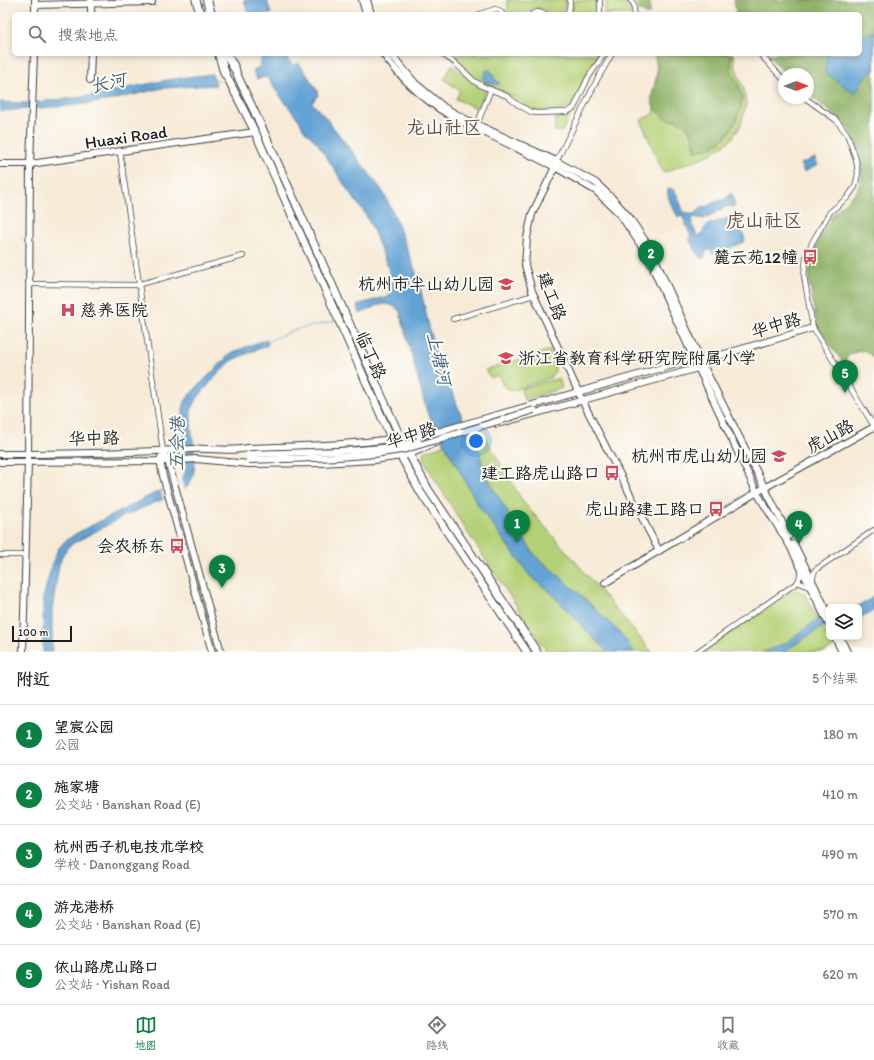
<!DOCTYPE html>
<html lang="zh">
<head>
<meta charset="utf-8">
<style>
	:root { --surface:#fff; --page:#f2f2f2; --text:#202124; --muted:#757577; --line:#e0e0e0; --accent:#0b8043 }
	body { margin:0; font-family:Itim,"LXGW WenKai TC",sans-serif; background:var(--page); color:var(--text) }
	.controls { position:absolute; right:12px; bottom:12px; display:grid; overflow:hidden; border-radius:6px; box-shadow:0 2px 6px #0003 }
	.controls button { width:36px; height:36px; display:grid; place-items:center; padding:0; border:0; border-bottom:1px solid var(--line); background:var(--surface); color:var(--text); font:20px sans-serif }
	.compass { position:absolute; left:778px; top:68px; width:36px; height:36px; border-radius:50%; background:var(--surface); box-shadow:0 2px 6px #0003; rotate:90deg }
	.scale { position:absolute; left:12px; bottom:10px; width:60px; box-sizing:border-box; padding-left:4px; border:2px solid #1c1c1c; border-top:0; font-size:11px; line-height:14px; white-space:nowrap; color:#1c1c1c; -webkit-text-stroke:3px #fdfcf7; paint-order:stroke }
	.you { position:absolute; left:476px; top:441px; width:14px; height:14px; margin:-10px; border:3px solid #fff; border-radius:50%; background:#1a73e8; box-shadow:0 0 0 6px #1a73e833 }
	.badge { display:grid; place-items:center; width:26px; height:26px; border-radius:50%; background:var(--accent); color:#fff; font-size:13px; font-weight:700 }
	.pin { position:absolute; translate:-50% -33px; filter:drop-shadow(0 1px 2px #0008) }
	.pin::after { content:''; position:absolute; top:21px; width:14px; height:12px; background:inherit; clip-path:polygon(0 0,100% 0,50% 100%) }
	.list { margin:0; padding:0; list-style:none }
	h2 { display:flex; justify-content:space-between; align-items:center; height:52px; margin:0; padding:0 16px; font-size:17px }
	h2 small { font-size:13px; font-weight:400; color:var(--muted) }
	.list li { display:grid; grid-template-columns:26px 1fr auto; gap:12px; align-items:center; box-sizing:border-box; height:60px; padding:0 16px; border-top:1px solid var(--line) }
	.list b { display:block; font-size:15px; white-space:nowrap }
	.list p { margin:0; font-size:13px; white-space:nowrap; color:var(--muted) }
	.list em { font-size:13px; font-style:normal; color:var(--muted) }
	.icon { flex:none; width:22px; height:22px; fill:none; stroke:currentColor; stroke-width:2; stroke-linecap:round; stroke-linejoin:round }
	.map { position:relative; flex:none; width:874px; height:652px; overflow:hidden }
	.search { position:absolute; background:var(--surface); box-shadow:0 2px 6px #0003; left:12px; right:12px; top:12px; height:44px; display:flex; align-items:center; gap:10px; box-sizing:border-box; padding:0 14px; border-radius:6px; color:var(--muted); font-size:15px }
	.sheet { height:352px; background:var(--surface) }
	nav { display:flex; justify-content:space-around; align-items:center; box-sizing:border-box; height:56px; border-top:1px solid var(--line); background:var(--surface); font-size:11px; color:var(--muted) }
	nav a { display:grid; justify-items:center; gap:2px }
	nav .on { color:var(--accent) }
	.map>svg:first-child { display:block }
</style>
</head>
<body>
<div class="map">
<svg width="874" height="652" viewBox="0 0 874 652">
	<rect width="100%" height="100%" fill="#fdfcf7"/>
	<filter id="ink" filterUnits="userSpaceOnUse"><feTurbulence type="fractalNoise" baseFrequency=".025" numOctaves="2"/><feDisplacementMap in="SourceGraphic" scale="8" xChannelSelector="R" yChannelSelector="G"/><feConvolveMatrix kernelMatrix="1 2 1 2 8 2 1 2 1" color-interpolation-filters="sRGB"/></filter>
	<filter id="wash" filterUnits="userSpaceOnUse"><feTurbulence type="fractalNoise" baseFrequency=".012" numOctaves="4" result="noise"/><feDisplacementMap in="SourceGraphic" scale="16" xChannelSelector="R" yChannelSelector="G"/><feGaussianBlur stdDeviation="0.9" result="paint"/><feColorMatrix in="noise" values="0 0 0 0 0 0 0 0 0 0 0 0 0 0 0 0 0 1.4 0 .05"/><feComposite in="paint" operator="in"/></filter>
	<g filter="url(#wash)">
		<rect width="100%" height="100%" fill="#f7ebd8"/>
		<g fill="#b5d177" stroke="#68764a">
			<path d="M507,0H566C565,9 562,17 551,14C546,13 543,8 537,8C531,8 529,13 523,14C519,15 512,14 508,14Z"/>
			<path d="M574,0H597V14H571Z"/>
			<path d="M609,0L630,5L631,14H604L606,2Z"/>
			<path d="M447,54H600L584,79L573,105L570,109L535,112L527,108L520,100L487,85L474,77Z"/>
			<path d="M654,54H734L735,66L744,89L746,104L741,125L731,140L711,154L663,173L641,120L655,113L652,96L657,74L656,61Z"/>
			<path d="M452,65L471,82L486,91L478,107L476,108L456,99L460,91L444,79Z"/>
			<path d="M570,115L562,131H555V116Z"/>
			<path d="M550,350L551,355L549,356L553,358L555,366V371L550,378L511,391L503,385L499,375L491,378L485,370Z"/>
			<path d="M559,378L562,388L524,400L521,389Z"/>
			<path d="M482,432L523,502L574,560L652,652H547L464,527L424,461V452L440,446Z"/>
			<path d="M795,590L804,593L833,647L825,652H701L789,593Z"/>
		</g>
		<g fill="#90b368" stroke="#566842">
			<path d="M637,0H650V14H645V12L638,11Z"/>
			<path d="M734,0H874V358L864,350L849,354L844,364L817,326L809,280L811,260L820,235L834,213L857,191L862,177L861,156L851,132L837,117L808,94V74H786L767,54H860V14H736Z"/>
			<path d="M654,54H732C727,72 738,79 742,95C743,100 741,108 739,113C731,135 719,149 695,151C694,139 691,126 678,121C676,120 672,120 669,119C663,118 656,110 653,105C649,96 656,85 657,75C658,68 656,61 654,54Z"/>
		</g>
		<g fill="#62a2d4" stroke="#3f5f78">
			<path d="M244,0H267L271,14H248Z"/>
			<path d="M874,31V69L864,78L855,94L826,73L825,70L827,54H860V38Z"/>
			<path d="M260,54H285L287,59L292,65L299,63L317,90L318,95L312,103L326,118L368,172L383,192L393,212L418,278L434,348L462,417L472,441L479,450L484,472L517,528L535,555L579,593L621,634L634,652H607L549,591L530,576L478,505L427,412L400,312C388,297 374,307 360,314L357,306L360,304L389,296L392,294L393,288L388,268L374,232L366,215L347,189L318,144L304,130L299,120L274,88L269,79L265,77L257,79L253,70C261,68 262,62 260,54Z"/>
			<path d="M486,70H490L495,79L499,82V85L485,82L483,78Z"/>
			<path d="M212,74L216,85L162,88L112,100L79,105L0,111V102L28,103L82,97L172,79Z"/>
			<path d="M815,158L818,165L804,172L800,164Z"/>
			<path d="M671,188C680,194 679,204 684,212L692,214L696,213L701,207L708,206L715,202L723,200L727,198L730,194H732L735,206L734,207L727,206L704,219L694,217L692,219V224L697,236H700L707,225L734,216L736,217L745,239L744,242L716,254H713L709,250L706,251L705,257L702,259C695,254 693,246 689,238L691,236L682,215L678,217C674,209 666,198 668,189Z"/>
			<path d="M267,339L268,345C257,350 245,354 234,359C227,364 194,399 192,407C186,432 207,475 182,491L124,516L70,545L63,554L59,565L52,610V652H43V598L53,561L58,549L65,541L77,533L163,489L183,477L185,473L186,467L183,409L185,402L190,394L231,353Z"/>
			<path d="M874,595V610C870,615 865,616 859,617V607H853C861,605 868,602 874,595Z"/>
			<path d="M829,613V623L783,652H763L788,642L815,621Z"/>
		</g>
		<path fill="#f7ebd8" d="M180,476L185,492L164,502L160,488Z"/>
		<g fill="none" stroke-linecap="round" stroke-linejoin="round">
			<g stroke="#62a2d4" stroke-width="1">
				<path d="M214,80H220"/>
				<path d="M267,342L294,330L335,321"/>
			</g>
		</g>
	</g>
	<g filter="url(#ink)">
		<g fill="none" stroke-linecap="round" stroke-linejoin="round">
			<g stroke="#3d3b38" stroke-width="6">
				<g id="street">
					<path d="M630,0L634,4V14"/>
					<path d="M480,14L495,9L501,11L502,14"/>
					<path d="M532,14L538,12L545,14"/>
					<path d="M566,14C570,11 570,5 570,0"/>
					<path d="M600,14V0"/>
					<path d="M442,54L454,62L474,81L484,87L507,96L517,104L531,112L536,113L567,112L574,108L588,78L604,54"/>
					<path d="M760,54L784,80"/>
					<path d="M805,98L836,120L847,134L856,159L858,174L855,187L847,198L830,212L813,241L806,257L804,276L813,328L874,426"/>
					<path d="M476,127L491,89"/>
					<path d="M120,152L163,451"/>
					<path d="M556,162L598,78L612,54"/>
					<path d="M30,284L137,285L243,256"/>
					<path d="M453,319L534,295"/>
					<path d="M0,555H25"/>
					<path d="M812,580L815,570L874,530"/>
					<path d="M798,582L811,588"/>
					<path d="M697,652L798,582L802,570"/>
				</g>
			</g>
			<g stroke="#3d3b38" stroke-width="8">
				<g id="secondary">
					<path d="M362,0L366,14"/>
					<path d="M367,0L371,14"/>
					<path d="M35,5L152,2"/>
					<path d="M35,14V0"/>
					<path d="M91,14V0"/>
					<path d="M383,54C401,78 424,100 449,115L555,167L596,191L619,213L645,251L696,363L757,493L790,546L829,625"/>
					<path d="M391,54L415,83L445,108L467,120L554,160L596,183L612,198L629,217L650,248L701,361L789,536"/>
					<path d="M90,80L91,54"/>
					<path d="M0,164H30L255,132"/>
					<path d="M556,165L532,214L527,238L525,265L532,291L582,400L659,551"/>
					<path d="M701,361L813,328"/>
					<path d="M163,451L168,461L221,652"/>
					<path d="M0,454C64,454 129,453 193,449C212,448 230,452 248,448C311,446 373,444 434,433L694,359L701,361L698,368L497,424"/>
					<path d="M161,457L160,460L163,476L212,652"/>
					<path d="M0,462L168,461L196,459L249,464L321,463L374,460L402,456L410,454L439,441"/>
					<path d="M794,544L829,615"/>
					<path d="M605,583L764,488L874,427"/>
					<path d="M835,637L842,652"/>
					<path d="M840,637L847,652"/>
					<path d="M23,652L28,462L30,164L34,54"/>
				</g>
			</g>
			<g stroke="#3d3b38" stroke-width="9">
				<g id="primary">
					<path d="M196,0L200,14"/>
					<path d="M233,64L239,79L263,130L401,439L428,489L537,652"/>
					<path d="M223,69L255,132L392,440L421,493L527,652"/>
				</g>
			</g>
			<g stroke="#3d3b38" stroke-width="10">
				<g id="highway">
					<path d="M207,0L211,14"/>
					<path d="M219,54L225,74"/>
					<path d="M226,54L235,69"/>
				</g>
			</g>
			<use href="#street" stroke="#fff" stroke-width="4.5"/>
			<use href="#secondary" stroke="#fff" stroke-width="6"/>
			<use href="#primary" stroke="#fff" stroke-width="7"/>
			<use href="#highway" stroke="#fff" stroke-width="8"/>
			<g stroke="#3d3b38" stroke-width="8" stroke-linecap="butt">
				<g id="secondary-bridge">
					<path d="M249,454C285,453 321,452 357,450C378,448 398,447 418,441"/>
					<path d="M249,460C301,458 355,459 406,449L534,410"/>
				</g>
			</g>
			<use href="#secondary-bridge" stroke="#fff" stroke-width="6"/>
		</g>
	</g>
	<defs>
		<g id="bus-bare" transform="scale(1.2)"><path d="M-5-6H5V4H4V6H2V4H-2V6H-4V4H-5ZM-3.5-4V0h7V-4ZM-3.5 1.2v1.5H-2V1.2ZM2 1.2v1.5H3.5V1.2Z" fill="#d1495b" stroke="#fdfcf7" stroke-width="2.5" paint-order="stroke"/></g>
		<g id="school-bare" transform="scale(1.2)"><path d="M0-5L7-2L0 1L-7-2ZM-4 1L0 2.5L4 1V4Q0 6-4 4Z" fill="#d1495b" stroke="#fdfcf7" stroke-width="2.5" paint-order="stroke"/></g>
		<g id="hospital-bare" transform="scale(1.2)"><path d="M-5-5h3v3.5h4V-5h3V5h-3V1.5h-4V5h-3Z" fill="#d1495b" stroke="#fdfcf7" stroke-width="2.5" paint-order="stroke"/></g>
	</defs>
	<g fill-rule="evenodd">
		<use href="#bus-bare" x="810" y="257"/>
		<use href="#school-bare" x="506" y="284"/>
		<use href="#hospital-bare" x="68" y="310"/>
		<use href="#school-bare" x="506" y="358"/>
		<use href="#school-bare" x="779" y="456"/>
		<use href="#bus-bare" x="612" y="473"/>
		<use href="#bus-bare" x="716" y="509"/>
		<use href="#bus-bare" x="177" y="546"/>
	</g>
	<g text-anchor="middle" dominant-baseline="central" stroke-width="4" stroke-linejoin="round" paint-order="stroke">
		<g font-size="17" fill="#1c1c1c" stroke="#fdfcf7">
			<text transform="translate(126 137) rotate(-8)">Huaxi Road</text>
			<text transform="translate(552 296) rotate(69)">建工路</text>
			<text transform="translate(776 325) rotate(-16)">华中路</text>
			<text transform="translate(371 355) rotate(66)">临丁路</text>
			<text transform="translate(411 435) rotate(-17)">华中路</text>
			<text transform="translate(830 436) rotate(-29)">虎山路</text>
			<text transform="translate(94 438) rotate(-1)">华中路</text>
		</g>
		<g font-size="17" fill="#1c1c1c" stroke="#fdfcf7" text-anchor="end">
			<text x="798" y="257">麓云苑12幢</text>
			<text x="494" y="284">杭州市半山幼儿园</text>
			<text x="80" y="310" text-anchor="start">慈养医院</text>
			<text x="518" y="358" text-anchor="start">浙江省教育科学研究院附属小学</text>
			<text x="767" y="456">杭州市虎山幼儿园</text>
			<text x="600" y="473">建工路虎山路口</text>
			<text x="704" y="509">虎山路建工路口</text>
			<text x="165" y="546">会农桥东</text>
		</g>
		<g font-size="18" font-style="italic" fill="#3f5f78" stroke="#fdfcf7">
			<text transform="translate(108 83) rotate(-12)">长河</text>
			<text transform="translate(439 359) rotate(77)">上塘河</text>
			<text transform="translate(177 444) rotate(-89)">五会港</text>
		</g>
		<g font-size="19" fill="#664d44" stroke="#fdfcf7">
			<text x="444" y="127">龙山社区</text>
			<text x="764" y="220">虎山社区</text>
		</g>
	</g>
</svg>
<div class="controls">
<button><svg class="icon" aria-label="layers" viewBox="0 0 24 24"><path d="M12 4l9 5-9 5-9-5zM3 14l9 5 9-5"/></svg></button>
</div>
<svg class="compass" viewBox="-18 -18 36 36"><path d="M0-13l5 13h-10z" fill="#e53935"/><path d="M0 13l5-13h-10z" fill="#757577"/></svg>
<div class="scale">100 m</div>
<div class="you"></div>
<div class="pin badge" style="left:517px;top:543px">1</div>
<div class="pin badge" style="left:651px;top:273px">2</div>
<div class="pin badge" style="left:222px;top:588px">3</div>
<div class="pin badge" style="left:799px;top:544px">4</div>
<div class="pin badge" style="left:845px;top:393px">5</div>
<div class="search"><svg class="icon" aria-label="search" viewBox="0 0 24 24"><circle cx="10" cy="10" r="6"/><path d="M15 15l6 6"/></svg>搜索地点</div>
</div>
<section class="sheet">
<h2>附近<small>5个结果</small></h2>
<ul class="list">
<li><span class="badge">1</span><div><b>望宸公园</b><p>公园</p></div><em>180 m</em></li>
<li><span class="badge">2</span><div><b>施家塘</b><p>公交站 · Banshan Road (E)</p></div><em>410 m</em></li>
<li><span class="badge">3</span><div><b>杭州西子机电技术学校</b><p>学校 · Danonggang Road</p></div><em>490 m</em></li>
<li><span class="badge">4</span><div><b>游龙港桥</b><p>公交站 · Banshan Road (E)</p></div><em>570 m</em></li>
<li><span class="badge">5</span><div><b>依山路虎山路口</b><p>公交站 · Yishan Road</p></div><em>620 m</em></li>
</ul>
</section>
<nav>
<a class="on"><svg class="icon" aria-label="map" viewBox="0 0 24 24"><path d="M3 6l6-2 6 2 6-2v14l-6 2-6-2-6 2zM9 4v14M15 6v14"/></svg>地图</a>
<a><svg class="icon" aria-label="directions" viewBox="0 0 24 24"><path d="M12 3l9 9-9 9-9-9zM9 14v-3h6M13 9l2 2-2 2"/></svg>路线</a>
<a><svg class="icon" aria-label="saved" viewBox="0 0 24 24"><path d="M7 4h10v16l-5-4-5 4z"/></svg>收藏</a>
</nav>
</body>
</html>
